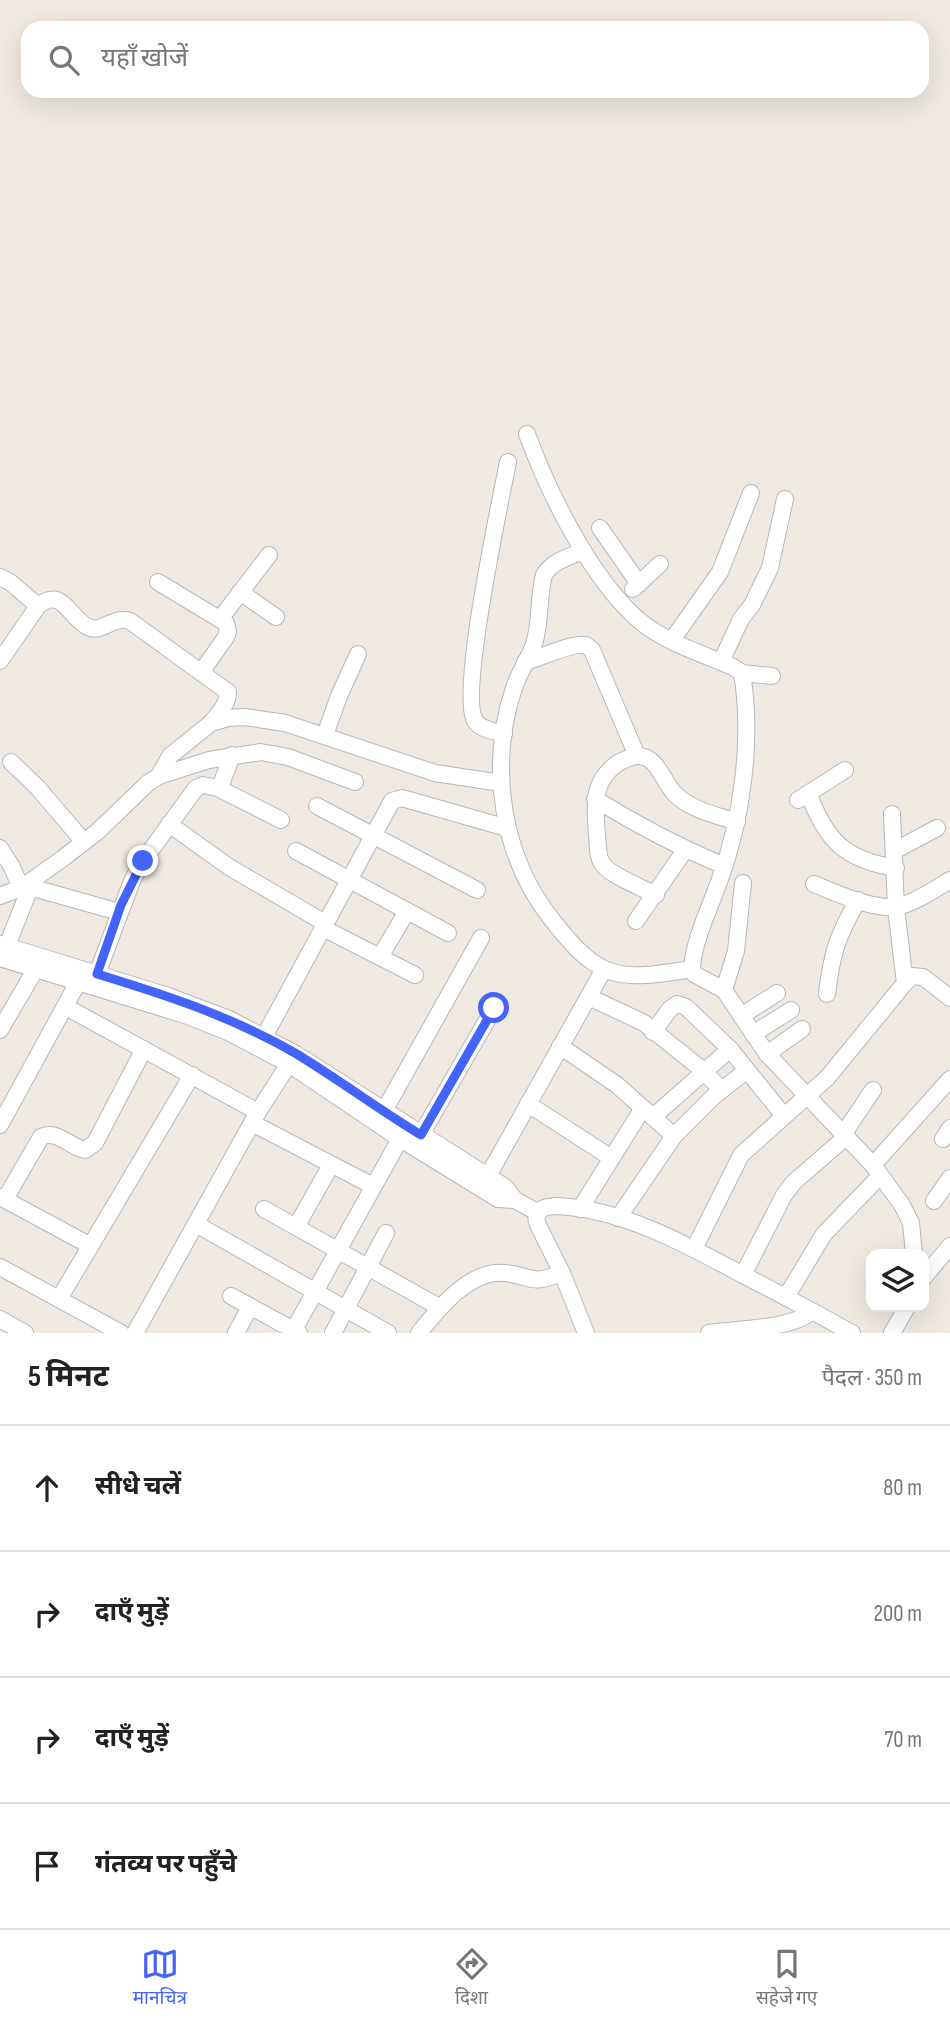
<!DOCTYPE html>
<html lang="hi">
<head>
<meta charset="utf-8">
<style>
	:root { --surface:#fff; --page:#f2f2f2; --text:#222; --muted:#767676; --line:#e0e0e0; --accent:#4264fb }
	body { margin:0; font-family:"Sofia Sans Condensed","Noto Sans Devanagari",sans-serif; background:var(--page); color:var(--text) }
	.controls { position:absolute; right:21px; bottom:21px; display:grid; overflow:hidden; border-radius:14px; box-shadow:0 7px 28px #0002 }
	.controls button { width:63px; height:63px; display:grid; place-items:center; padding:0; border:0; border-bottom:2px solid var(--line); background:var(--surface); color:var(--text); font:35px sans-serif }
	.stop { position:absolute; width:21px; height:21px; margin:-16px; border:5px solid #4264fb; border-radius:50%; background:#fff }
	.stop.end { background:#4264fb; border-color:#fff; box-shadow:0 2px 7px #0008 }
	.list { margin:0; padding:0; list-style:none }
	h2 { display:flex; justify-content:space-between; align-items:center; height:91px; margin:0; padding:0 28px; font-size:30px }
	h2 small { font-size:23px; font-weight:400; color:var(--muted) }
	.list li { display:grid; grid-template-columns:46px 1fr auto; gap:21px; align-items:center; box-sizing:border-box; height:126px; padding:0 28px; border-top:2px solid var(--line) }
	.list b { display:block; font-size:26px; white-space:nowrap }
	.list em { font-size:23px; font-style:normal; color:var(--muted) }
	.icon { flex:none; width:38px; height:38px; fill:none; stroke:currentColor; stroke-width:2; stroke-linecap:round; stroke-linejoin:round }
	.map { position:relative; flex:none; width:950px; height:1333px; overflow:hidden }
	.search { position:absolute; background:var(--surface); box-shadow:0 7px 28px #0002; left:21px; right:21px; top:21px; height:77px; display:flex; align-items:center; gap:18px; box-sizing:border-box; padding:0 24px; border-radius:21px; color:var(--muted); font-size:26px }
	.sheet { height:595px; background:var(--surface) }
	nav { display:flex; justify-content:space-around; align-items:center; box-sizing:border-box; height:98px; border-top:2px solid var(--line); background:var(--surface); font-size:19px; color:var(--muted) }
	nav a { display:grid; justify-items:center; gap:4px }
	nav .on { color:var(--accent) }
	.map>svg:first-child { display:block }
</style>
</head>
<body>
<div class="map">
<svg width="950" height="1333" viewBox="0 0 950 1333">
	<rect width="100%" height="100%" fill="#efe9e1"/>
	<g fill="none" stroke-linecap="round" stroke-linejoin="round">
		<g stroke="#b4b7c1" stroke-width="18">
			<g id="minor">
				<path d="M527,434C549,494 592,581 641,622C667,643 703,654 733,667L742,673C753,739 742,820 719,882C710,907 693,942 692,969L694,974L724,990L767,1054L873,1165L902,1205L911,1223L914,1254"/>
				<path d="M600,528L639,584"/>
				<path d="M583,551C569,557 552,561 544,575C538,598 541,622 534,644C529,659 519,672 514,688C488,765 501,857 553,921C600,981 618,981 692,969"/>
				<path d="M0,577L10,582L38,606"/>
				<path d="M158,582L226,623L228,632L226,637L202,671"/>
				<path d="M633,589L660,564"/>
				<path d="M240,592L276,617"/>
				<path d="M220,619L269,555"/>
				<path d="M672,640L720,572L751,493"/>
				<path d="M0,661L38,606C63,586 68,617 88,627C102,634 111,616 130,621L228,692C228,704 219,713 211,723"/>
				<path d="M525,662C541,658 573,642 586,645L592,650L637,756"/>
				<path d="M721,662L741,619L752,605L770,568L785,499"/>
				<path d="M742,673L772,676"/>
				<path d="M504,734C495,731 481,730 475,721C459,693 500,503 508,462"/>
				<path d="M325,735L339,696L358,654"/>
				<path d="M11,762L38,788L84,842"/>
				<path d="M159,776L170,756L211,723L228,718L245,717L285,723L435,773L501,783"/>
				<path d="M218,788L281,820"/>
				<path d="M809,795C827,842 846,860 896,868"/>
				<path d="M595,799C637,825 679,847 724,866"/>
				<path d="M798,800L845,770"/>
				<path d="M317,806L477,890"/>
				<path d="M169,824L229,867L325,923"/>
				<path d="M0,848L12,867L21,888"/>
				<path d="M296,851L448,933"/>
				<path d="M894,851L937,828"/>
				<path d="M814,884C836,893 871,909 895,907C910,906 937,888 950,880"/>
				<path d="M30,887L119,912"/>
				<path d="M656,895C641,887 614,877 604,866C597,859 598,845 597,835C595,807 591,781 618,763C624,760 631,756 638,756C657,756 663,781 674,793C690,810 716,815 737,822"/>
				<path d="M0,896L21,888L62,859L97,832L148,783L159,776L209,760L261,752L288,757L355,782"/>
				<path d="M636,921L685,850"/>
				<path d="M323,928L415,975"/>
				<path d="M0,944L168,996L229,1019L296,1054L505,1187L515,1200"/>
				<path d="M7,946L33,880"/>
				<path d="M380,957L407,911"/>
				<path d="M0,958L188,1016L228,1032L289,1064L399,1138L498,1199L515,1200L537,1212"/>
				<path d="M97,974L132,881L143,861L196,788L203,785L218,788L221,785L232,755"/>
				<path d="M905,983L912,976L923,977L950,998"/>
				<path d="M724,990L736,951L743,883"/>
				<path d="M827,994C832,952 837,937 858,900"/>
				<path d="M589,997L644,1023L700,1068L722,1090"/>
				<path d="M66,1007L258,1112"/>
				<path d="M741,1016L777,993"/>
				<path d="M0,1030L41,960"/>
				<path d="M653,1032L670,1009L677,1004L686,1007L730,1049L784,1116"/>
				<path d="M753,1034L791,1010"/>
				<path d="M264,1037L392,801L402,798L507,828"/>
				<path d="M560,1046L617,1085L674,1136"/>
				<path d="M767,1054L802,1029"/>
				<path d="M528,1104L610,1157"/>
				<path d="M384,1111L481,938"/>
				<path d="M653,1117L730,1049"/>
				<path d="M252,1123L373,1186"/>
				<path d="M0,1125L82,975"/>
				<path d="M844,1133L873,1090"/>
				<path d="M421,1135L494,1008"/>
				<path d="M943,1139L950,1128"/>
				<path d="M873,1165L950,1079"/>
				<path d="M488,1176L604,969"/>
				<path d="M0,1197L89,1245"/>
				<path d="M5,1199L41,1137C56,1129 70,1147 85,1150L95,1143L144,1049"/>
				<path d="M934,1201L950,1178"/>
				<path d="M264,1209L439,1307"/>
				<path d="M580,1209L643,1108"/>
				<path d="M618,1218L674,1136L714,1096L746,1071"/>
				<path d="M196,1224L388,1333"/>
				<path d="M296,1227L331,1165"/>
				<path d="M694,1249L741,1155L827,1078L905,983L896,908L892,814"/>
				<path d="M0,1267L121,1333"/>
				<path d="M743,1275L784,1195L794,1182L847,1136"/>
				<path d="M924,1277L950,1246"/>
				<path d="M231,1296L299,1333"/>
				<path d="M786,1297L824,1234L880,1176"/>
				<path d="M59,1299L192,1075"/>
				<path d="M0,1319L25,1333"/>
				<path d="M135,1333L258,1112L294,1056"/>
				<path d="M236,1333L250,1307"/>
				<path d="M292,1333L405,1130"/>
				<path d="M333,1333L386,1233"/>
				<path d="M419,1333C438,1309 470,1269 505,1273C534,1276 529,1286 562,1273"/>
				<path d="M586,1333L562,1273L538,1225C532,1209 545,1206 559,1206C625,1210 687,1245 743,1275C780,1294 816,1313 852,1333"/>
				<path d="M709,1333C736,1329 794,1329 812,1311"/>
				<path d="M892,1333L907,1307"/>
			</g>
		</g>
		<use href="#minor" stroke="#fff" stroke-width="16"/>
	</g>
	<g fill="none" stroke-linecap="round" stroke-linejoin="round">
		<path stroke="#4264fb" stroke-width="9" d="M143,861L121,905L97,974C166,995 233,1017 295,1053C338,1079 378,1109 421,1135L494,1008"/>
	</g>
</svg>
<div class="controls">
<button><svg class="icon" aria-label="layers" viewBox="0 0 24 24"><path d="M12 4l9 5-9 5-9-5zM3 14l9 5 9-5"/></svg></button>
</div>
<div class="stop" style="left:494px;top:1008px"></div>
<div class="stop end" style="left:143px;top:861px"></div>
<div class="search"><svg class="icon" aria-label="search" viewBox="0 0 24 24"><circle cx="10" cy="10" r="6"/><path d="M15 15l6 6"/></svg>यहाँ खोजें</div>
</div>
<section class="sheet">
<h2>5 मिनट<small>पैदल · 350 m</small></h2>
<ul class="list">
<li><svg class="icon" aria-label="ahead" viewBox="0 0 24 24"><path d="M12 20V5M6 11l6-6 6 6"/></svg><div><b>सीधे चलें</b></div><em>80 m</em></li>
<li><svg class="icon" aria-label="right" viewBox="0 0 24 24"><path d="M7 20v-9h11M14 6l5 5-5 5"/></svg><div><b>दाएँ मुड़ें</b></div><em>200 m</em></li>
<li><svg class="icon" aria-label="right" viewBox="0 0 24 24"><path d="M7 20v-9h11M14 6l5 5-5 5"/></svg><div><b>दाएँ मुड़ें</b></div><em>70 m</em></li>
<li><svg class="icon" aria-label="arrive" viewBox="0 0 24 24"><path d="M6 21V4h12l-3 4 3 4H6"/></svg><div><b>गंतव्य पर पहुँचे</b></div></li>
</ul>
</section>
<nav>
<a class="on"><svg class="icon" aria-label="map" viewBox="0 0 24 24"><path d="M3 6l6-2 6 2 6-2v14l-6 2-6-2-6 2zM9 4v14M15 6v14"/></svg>मानचित्र</a>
<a><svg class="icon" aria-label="directions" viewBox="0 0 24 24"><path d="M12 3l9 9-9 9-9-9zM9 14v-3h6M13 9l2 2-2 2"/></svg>दिशा</a>
<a><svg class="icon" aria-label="saved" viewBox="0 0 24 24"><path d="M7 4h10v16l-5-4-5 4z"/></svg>सहेजे गए</a>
</nav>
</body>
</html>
